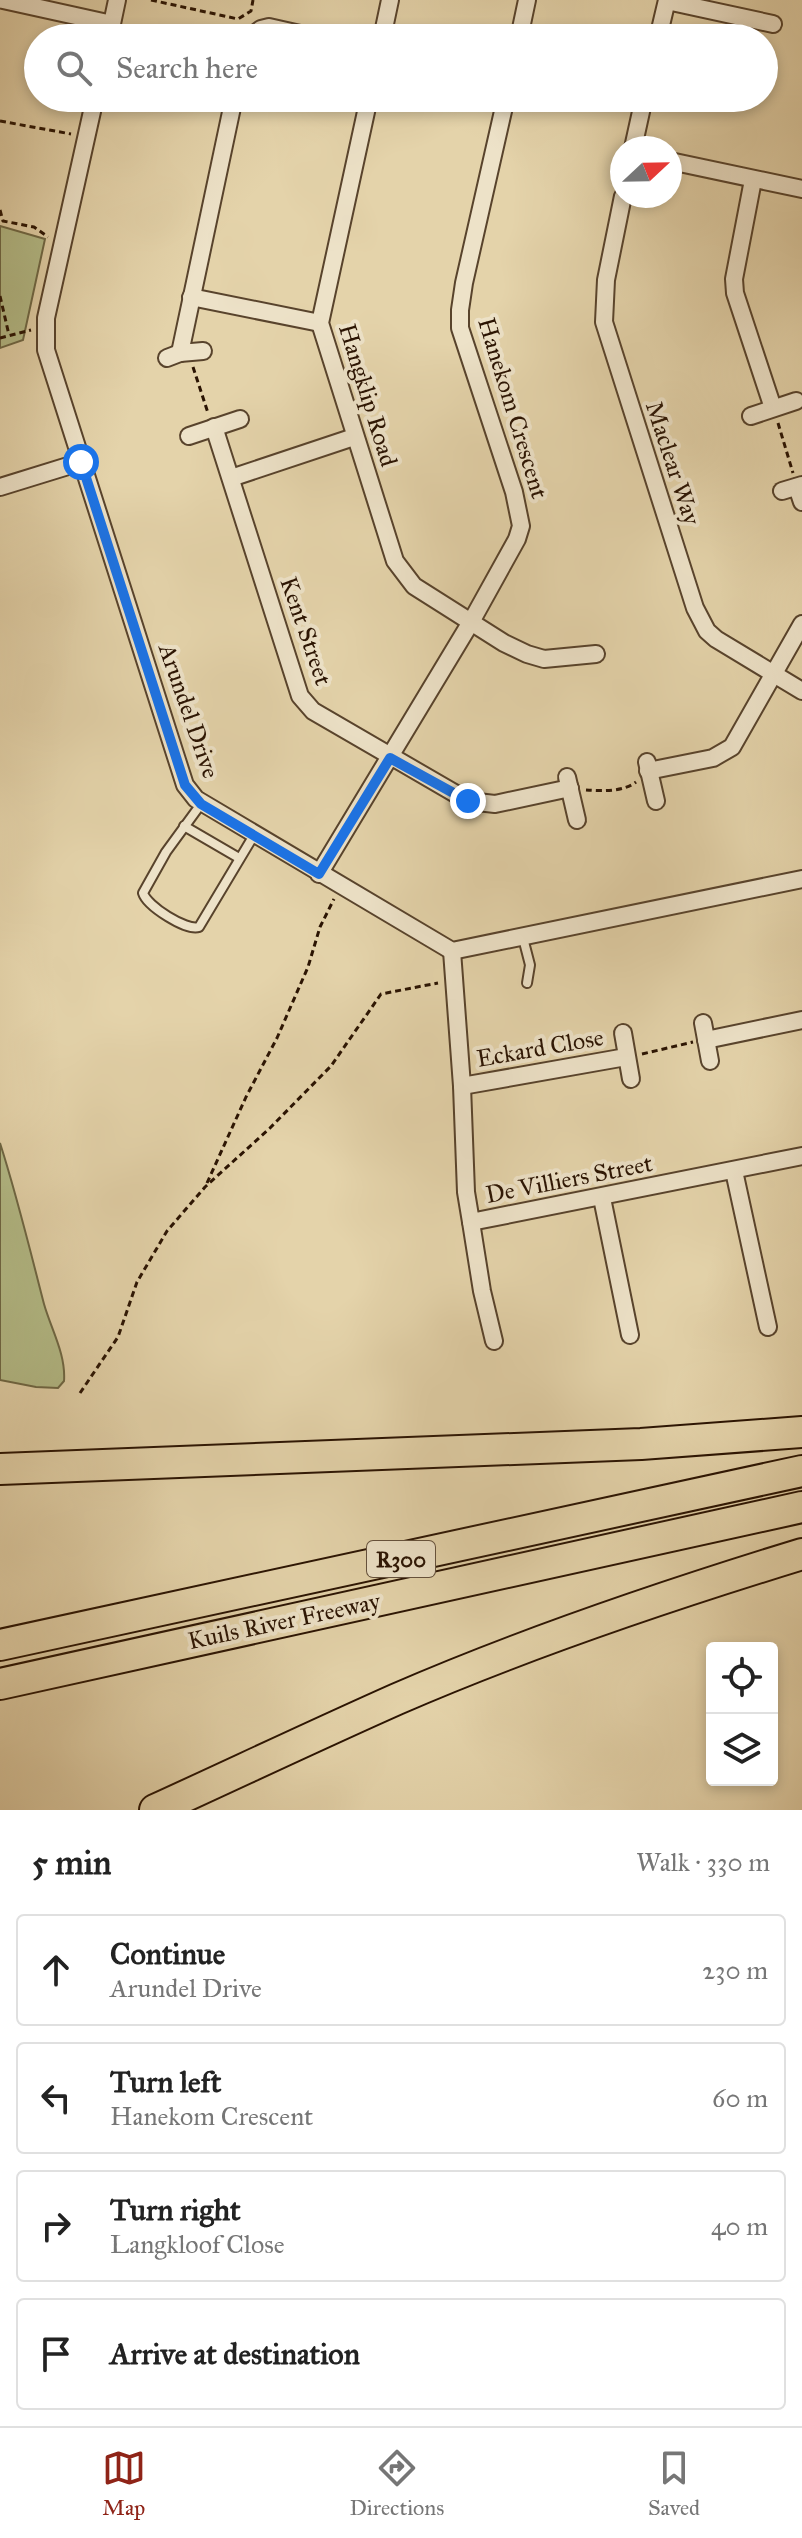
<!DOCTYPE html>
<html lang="en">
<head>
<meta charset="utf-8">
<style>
	:root { --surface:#fff; --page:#f6f6f6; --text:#222; --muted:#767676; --line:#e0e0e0; --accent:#8f2418 }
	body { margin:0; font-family:"IM FELL Great Primer",serif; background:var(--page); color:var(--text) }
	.controls { position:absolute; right:24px; bottom:24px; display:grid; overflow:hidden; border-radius:8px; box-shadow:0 4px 12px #0003 }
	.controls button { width:72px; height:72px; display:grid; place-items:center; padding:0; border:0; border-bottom:2px solid var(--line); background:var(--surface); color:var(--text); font:40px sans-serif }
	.compass { position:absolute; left:610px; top:136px; width:72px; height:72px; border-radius:50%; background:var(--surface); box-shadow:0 4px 12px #0003; rotate:68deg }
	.stop { position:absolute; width:24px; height:24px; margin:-18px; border:6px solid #1a73e8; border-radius:50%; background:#fff }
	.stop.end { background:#1a73e8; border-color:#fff; box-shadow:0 2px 8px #0008 }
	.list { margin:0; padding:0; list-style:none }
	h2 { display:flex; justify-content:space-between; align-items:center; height:104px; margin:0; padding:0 32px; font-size:34px }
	h2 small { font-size:26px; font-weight:400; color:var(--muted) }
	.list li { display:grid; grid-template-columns:52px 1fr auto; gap:24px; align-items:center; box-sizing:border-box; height:112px; margin:0 16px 16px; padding:0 16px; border:2px solid var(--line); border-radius:8px }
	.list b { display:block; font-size:30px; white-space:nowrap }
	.list p { margin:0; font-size:26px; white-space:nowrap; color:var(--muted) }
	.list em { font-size:26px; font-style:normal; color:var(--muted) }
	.icon { flex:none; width:44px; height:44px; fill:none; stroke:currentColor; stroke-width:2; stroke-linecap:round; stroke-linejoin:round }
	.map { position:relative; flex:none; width:802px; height:1810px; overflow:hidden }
	.search { position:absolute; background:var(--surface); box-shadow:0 4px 12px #0003; left:24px; right:24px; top:24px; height:88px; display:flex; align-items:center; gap:20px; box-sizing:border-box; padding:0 28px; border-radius:44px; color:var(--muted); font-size:30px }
	.sheet { height:616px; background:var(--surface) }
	nav { display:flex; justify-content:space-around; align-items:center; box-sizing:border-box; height:112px; border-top:2px solid var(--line); background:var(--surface); font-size:22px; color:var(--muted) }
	nav a { display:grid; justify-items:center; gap:4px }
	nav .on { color:var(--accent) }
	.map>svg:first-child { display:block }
</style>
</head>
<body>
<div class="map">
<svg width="802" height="1810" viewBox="0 0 802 1810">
	<rect width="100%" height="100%" fill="#e4d3aa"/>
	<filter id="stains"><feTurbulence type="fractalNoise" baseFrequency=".0025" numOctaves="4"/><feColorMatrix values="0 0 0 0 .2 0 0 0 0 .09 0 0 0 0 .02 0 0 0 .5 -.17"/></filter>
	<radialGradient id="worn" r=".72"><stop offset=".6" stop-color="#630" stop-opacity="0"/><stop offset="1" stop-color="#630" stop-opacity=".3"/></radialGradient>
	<g fill="#b4bc88" stroke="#6f6845" stroke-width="2">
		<path d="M0,226L45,239L23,340L0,348Z"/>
		<path d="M0,1143C17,1196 30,1250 44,1304C51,1329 66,1354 64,1381L58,1388L36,1387L0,1380Z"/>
	</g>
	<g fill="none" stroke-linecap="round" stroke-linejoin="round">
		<g stroke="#58432c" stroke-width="12">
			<g id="lane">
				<path d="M201,804L166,852L143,893C147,906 186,931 199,927L254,835"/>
				<path d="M184,826L239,858"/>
				<path d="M523,938L530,965L527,983"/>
			</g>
		</g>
		<g stroke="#58432c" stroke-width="20">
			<g id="street">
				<path d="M3,0L112,24"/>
				<path d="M667,1L773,24"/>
				<path d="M109,38L117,0"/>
				<path d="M249,38L261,29L269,27L318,38"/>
				<path d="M382,38L390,0"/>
				<path d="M519,38L527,0"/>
				<path d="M658,38L667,0"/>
				<path d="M95,98L46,318V350L177,760L185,785L196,799L452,951L802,879"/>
				<path d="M369,98L320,323L395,561L414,586L504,643L527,654L544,659L596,654"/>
				<path d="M633,148L644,98"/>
				<path d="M670,161L802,189"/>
				<path d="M753,180L734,279L735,293L773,408"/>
				<path d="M623,196L606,280L604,322L695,608L707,631L716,639L802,691"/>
				<path d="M191,297L320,323"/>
				<path d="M180,353L234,98"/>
				<path d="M167,358L180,353L203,351"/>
				<path d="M751,416L796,401"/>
				<path d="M214,427L300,696L313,711L468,801L495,804L570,788"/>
				<path d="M189,436L240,419"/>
				<path d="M231,478L354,437"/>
				<path d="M0,487L81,462"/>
				<path d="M797,487L802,502"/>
				<path d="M782,491L802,485"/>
				<path d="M647,762L656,801"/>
				<path d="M648,771L713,758L732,747L802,624"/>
				<path d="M567,777L577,820"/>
				<path d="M319,874L471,622L517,539L521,526L514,492L460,328V310L464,283L506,98"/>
				<path d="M452,951L462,1086L466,1192L471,1222L802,1156"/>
				<path d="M703,1023L710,1061"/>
				<path d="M623,1033L631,1079"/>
				<path d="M706,1040L802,1020"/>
				<path d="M462,1086L626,1057"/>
				<path d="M734,1171L768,1327"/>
				<path d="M602,1198L630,1335"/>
				<path d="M471,1222L482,1291L494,1341"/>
			</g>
		</g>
		<g stroke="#2a1302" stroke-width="34">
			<g id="highway">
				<path d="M0,1469L641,1444L802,1432"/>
				<path d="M0,1645L802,1471"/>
				<path d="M0,1684L802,1507"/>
				<path d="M155,1810C236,1773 316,1735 397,1699C528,1642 665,1596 802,1554"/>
			</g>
		</g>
		<g stroke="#2a1302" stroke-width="3" stroke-dasharray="6 4" stroke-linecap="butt">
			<path d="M151,0L238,19L251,11L253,0"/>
			<path d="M0,121L71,134"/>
			<path d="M0,210L3,221L34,227L48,237"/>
			<path d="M0,296L9,335"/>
			<path d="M0,338L31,330"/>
			<path d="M193,367L208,413"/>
			<path d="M778,423L793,473"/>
			<path d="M586,790C601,791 624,792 636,782"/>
			<path d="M642,1054L693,1042"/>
			<path d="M207,1183L246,1097L277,1038L308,967L320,927L334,899"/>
			<path d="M80,1393L118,1337L137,1282L167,1231L205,1187L270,1128L331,1066L381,994L438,983"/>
		</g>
		<use href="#lane" stroke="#ede2c8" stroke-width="8"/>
		<use href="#street" stroke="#ede2c8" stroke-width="16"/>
		<use href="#highway" stroke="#e4d3aa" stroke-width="30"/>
	</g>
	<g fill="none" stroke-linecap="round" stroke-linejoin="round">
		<path stroke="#1a73e8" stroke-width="10" d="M81,462L185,785L201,804L319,874L390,758L468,801"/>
	</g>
	<g text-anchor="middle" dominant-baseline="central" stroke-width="8" stroke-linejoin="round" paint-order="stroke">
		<rect fill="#ede2c8" stroke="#64513d" stroke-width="2" x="367" y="1541" width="68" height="36" rx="6"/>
		<g font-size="22" font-weight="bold" fill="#2a1302">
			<text x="401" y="1559">R300</text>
		</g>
		<g font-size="24" fill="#2a1302" stroke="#ede2c8">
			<text transform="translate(368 395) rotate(73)">Hangklip Road</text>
			<text transform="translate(513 408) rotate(73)">Hanekom Crescent</text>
			<text transform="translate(673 463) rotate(72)">Maclear Way</text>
			<text transform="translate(306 631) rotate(71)">Kent Street</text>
			<text transform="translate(189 711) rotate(71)">Arundel Drive</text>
			<text transform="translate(540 1048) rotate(-10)">Eckard Close</text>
			<text transform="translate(569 1179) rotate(-11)">De Villiers Street</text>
			<text transform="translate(284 1621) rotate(-12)">Kuils River Freeway</text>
		</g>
	</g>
	<rect width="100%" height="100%" filter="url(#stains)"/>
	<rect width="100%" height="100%" fill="url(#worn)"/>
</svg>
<div class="controls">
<button><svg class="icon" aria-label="locate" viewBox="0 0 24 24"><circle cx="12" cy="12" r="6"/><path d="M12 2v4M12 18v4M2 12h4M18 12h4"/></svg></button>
<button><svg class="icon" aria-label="layers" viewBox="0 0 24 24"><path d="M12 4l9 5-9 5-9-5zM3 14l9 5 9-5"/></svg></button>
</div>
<svg class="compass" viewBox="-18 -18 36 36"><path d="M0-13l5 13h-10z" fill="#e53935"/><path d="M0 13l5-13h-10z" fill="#767676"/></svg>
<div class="stop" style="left:81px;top:462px"></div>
<div class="stop end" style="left:468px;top:801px"></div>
<div class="search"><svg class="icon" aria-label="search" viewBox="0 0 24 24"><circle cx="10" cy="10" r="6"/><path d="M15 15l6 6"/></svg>Search here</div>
</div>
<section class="sheet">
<h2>5 min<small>Walk · 330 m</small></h2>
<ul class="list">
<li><svg class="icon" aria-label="ahead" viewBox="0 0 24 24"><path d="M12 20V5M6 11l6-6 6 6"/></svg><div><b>Continue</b><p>Arundel Drive</p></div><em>230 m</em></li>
<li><svg class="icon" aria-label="left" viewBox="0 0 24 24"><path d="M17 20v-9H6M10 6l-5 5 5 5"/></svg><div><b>Turn left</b><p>Hanekom Crescent</p></div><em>60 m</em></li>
<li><svg class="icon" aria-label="right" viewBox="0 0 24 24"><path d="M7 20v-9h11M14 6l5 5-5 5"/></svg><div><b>Turn right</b><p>Langkloof Close</p></div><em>40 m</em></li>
<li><svg class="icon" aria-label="arrive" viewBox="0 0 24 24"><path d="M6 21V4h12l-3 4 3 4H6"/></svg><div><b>Arrive at destination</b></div></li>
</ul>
</section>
<nav>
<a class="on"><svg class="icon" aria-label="map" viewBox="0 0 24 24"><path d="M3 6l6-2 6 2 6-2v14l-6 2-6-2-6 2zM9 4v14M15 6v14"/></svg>Map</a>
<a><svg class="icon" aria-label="directions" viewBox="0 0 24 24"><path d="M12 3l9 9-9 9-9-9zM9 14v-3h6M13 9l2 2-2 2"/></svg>Directions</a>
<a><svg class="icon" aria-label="saved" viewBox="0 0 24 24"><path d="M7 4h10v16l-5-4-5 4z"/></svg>Saved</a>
</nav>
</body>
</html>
